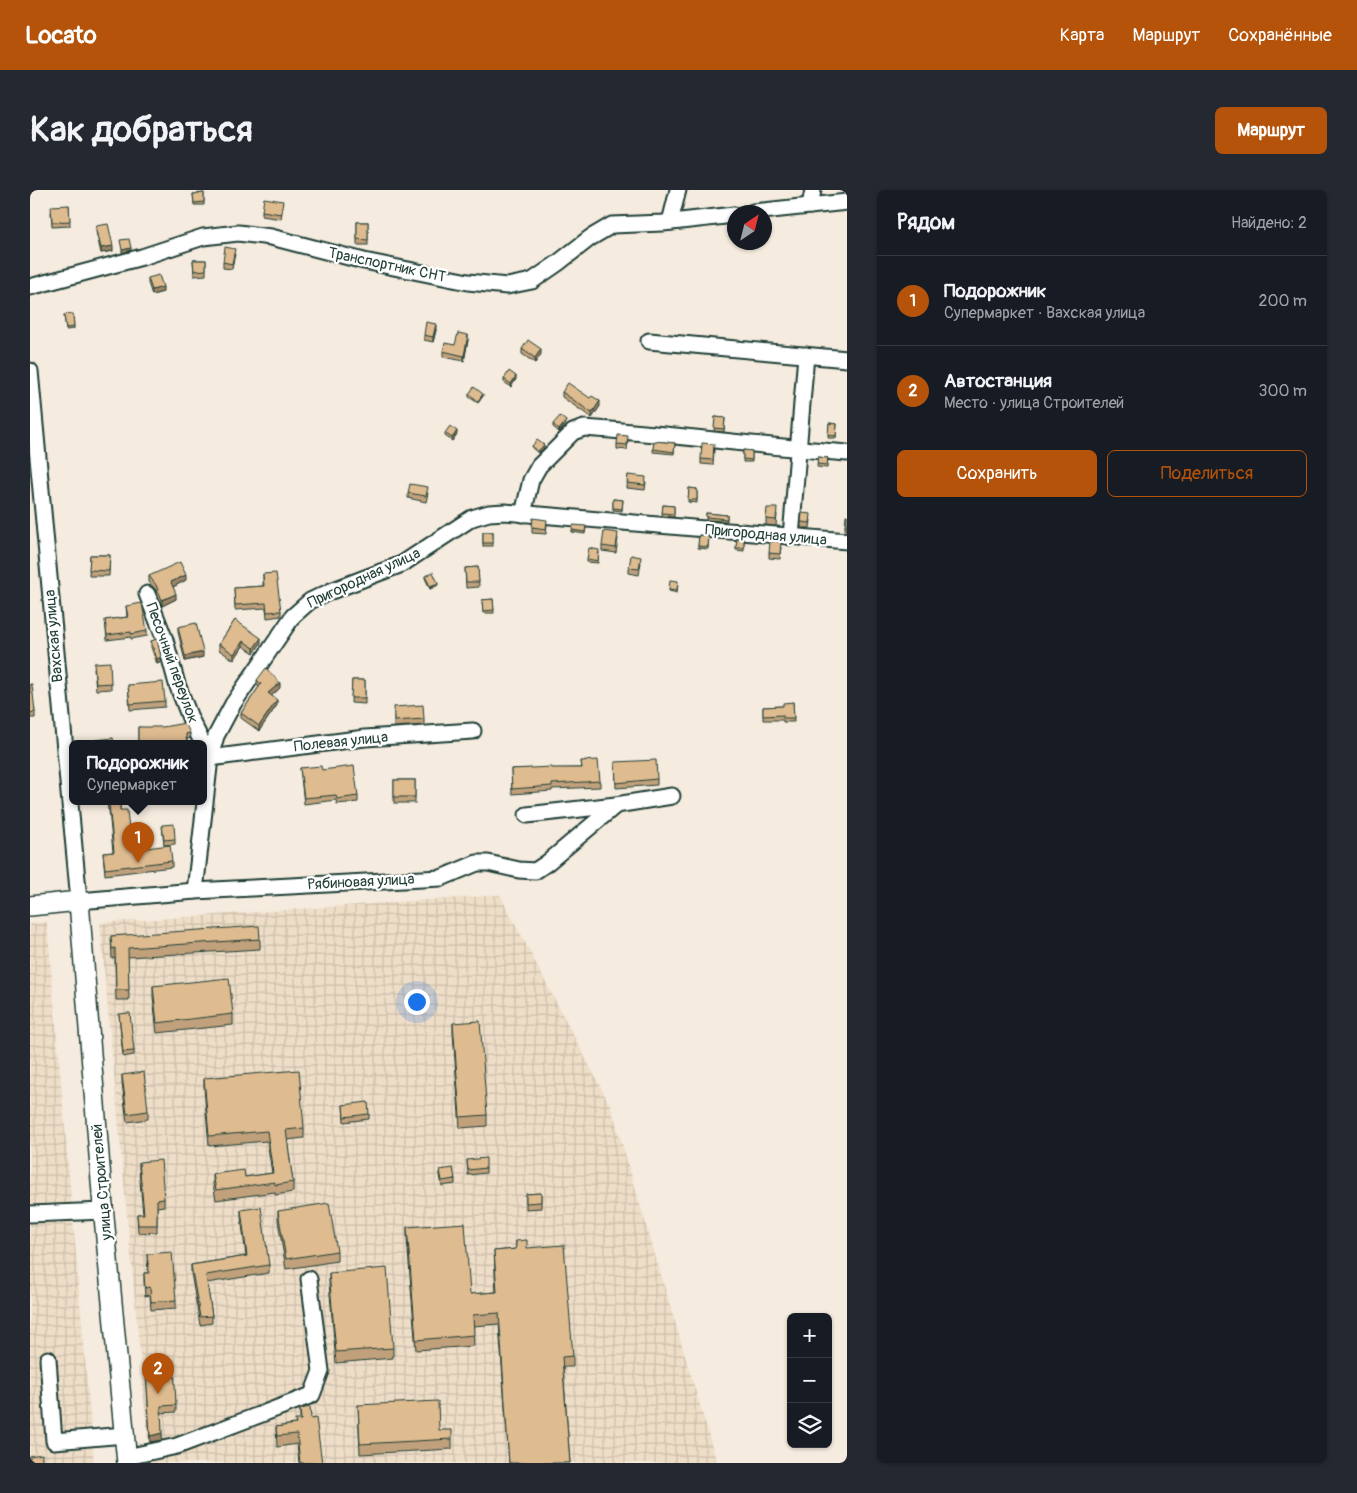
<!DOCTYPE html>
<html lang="ru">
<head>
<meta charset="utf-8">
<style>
	:root { --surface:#171b24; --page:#242831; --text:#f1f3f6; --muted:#9ea1a6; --line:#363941; --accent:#b45309 }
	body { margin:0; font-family:Pangolin,sans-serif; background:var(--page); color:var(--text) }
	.controls { position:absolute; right:15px; bottom:15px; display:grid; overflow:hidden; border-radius:8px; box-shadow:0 1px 4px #0004 }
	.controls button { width:45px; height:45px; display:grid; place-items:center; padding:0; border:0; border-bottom:1px solid var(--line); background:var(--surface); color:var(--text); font:25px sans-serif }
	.compass { position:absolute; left:697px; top:15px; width:45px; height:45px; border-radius:50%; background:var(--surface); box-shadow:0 1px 4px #0004; rotate:35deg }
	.you { position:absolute; left:386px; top:811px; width:18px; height:18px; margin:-12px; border:4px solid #fff; border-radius:50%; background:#1a73e8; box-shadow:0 0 0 8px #1a73e833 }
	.badge { display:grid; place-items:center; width:32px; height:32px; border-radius:50%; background:var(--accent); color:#fff; font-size:16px; font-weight:700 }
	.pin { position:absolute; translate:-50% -41px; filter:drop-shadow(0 1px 2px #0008) }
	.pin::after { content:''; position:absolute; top:26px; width:18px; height:15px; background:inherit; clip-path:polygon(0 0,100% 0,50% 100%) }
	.popup { position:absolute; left:39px; top:550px; width:138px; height:65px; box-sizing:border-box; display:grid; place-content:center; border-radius:8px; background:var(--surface); filter:drop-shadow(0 1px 4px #0005); font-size:16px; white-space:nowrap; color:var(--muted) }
	.popup b { font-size:19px; color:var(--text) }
	.popup::after { content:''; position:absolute; left:50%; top:100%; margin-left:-10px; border:10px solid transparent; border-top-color:var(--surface) }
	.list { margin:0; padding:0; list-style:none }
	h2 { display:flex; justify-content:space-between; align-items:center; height:65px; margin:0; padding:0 20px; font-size:21px }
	h2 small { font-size:16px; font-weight:400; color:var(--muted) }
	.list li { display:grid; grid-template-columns:32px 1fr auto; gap:15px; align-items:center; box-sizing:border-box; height:90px; padding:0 20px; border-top:1px solid var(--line) }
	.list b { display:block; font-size:19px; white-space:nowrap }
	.list p { margin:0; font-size:16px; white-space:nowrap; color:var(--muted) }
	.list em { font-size:16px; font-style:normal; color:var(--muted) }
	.actions { display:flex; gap:10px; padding:15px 20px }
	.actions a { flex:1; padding:11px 0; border:1px solid var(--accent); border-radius:8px; text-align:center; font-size:18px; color:var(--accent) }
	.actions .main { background:var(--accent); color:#fff }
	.icon { flex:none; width:28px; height:28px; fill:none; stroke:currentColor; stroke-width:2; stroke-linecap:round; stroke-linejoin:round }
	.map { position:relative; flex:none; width:817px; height:1273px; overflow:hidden; border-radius:8px }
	header { display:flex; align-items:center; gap:30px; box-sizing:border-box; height:70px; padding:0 25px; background:var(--accent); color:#fff }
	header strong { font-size:24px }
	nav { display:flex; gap:28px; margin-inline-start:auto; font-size:18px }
	.intro { display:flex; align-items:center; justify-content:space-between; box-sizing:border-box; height:120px; padding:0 30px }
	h1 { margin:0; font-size:35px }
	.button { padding:12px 22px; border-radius:8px; background:var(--accent); color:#fff; font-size:18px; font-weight:700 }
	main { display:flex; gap:30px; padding:0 30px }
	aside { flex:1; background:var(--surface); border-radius:8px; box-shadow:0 1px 4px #0004 }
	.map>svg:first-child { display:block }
</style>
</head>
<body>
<header>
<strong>Locato</strong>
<nav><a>Карта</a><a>Маршрут</a><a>Сохранённые</a></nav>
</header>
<div class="intro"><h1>Как добраться</h1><a class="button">Маршрут</a></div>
<main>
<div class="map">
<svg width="817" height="1273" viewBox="0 0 817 1273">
	<defs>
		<pattern id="industrial-grid" width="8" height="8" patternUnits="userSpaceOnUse" patternTransform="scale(1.25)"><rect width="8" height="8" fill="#eeddc7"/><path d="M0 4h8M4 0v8" fill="none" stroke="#ccbfac"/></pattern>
	</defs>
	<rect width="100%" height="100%" fill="#f5ebde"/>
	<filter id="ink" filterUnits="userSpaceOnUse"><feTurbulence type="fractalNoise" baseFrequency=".02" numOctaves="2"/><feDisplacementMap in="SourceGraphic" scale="10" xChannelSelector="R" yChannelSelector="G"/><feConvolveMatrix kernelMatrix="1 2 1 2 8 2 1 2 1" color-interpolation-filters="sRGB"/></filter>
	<g filter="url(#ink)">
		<g fill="url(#industrial-grid)">
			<path d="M470,705L581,917L687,1273H120L70,733Z"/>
			<path d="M17,732L64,1273H0V734Z"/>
		</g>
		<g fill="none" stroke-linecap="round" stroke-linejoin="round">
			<g stroke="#1f3d34" stroke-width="19">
				<g id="minor">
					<path d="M780,16L783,0"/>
					<path d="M723,22L817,12"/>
					<path d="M640,32L648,0"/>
					<path d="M0,97L112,67L173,47L208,43L241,47L334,71L438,92L477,96L502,91L528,73L560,48L582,35L633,33L704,25"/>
					<path d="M619,151L817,169"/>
					<path d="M0,181L49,711L165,701L411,688L447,673H458L489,680L505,681L517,673L586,615"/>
					<path d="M493,324L501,290L509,276L543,242L554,238C642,244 729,256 817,263"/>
					<path d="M761,347L776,165"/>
					<path d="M117,404L135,450L147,494L160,528L180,568L335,548L443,541"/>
					<path d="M497,625L586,615L642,606"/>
					<path d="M165,701L180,568L186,546L203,514L263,426L280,411L301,401L372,374L442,328L459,323L475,322L817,351"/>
					<path d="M0,1024L74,1021"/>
					<path d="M18,1169L24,1251L95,1245"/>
					<path d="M97,1267L147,1256L282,1205L291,1181L279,1089"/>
				</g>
			</g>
			<g stroke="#1f3d34" stroke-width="22">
				<path id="major" d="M0,716L49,711L73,1016L97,1273"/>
			</g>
			<use href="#minor" stroke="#fff" stroke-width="15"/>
			<use href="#major" stroke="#fff" stroke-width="19"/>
		</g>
		<g fill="#c0a17c" stroke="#1f3d34">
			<path d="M174,3V15H164L163,4Z"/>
			<path d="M39,15L40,36L22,37L21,22Z"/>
			<path d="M253,16L251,29L232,26V21Z"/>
			<rect x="327" y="32" width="11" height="23"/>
			<path d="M66,36L83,61L71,63L66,42Z"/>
			<path d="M205,64L202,79L193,78V72Z"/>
			<path d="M163,70H176V85L164,86Z"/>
			<path d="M118,88L133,102L122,105L118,93Z"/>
			<path d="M43,124L44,139L36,140L34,125Z"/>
			<path d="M406,140L403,152L394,150V145Z"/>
			<path d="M438,150L434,171L413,167V161L425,155Z"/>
			<path d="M492,159L511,164L505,173L492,164Z"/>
			<path d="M474,189H486L481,197L474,192Z"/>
			<path d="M532,202L570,216L562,228L532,207Z"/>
			<path d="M439,204L453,206L448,213L439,207Z"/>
			<path d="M685,227L695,228L694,242L684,241Z"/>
			<path d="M799,233L807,234L806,248H798Z"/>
			<path d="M523,234H536L529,242L523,237Z"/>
			<path d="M415,243L427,244L422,251L415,246Z"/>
			<path d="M598,251L597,260L587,259V254Z"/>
			<path d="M624,251L645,253L644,264L623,262Z"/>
			<path d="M502,256L514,258L508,263L502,258Z"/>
			<path d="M684,259L683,275L671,274V269Z"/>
			<path d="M713,260L722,261V272H713Z"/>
			<path d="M788,267L798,268L797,278L787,277Z"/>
			<path d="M598,285L616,292L615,300L597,298Z"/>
			<path d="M659,298L667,299V313L658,312Z"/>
			<path d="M378,303H398L396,312L378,308Z"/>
			<path d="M583,309L593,310L592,321L583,320Z"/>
			<path d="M633,315L644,316V327L632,326Z"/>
			<path d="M676,323L697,325V331L676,330Z"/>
			<path d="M747,324L746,336L736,335V329Z"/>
			<path d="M817,325V342L815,341V336Z"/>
			<path d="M781,330L780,338H771V332Z"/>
			<path d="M517,335L516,344L502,343V337Z"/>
			<path d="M556,338L555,344L542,342V340Z"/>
			<rect x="453" y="342" width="10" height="14"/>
			<path d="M669,345L679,346L678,359L668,358Z"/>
			<path d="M588,348L586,363L572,361V356Z"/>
			<path d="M707,348L714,349V361L706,360Z"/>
			<path d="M751,357L750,369L739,368V363Z"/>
			<path d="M569,362L568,373L557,372V369Z"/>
			<path d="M60,365H80L79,386H59Z"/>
			<path d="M611,372L609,385L599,383V378Z"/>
			<path d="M448,377L449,397L436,398L435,378Z"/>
			<path d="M233,384L251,421V426L237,428L236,418L205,420L204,398L233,396Z"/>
			<path d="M119,386L156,390L143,397L146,409L132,416L126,400L119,392Z"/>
			<path d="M395,386L408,395L400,399L395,388Z"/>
			<path d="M648,394L647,403L639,401V399Z"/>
			<path d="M463,409L464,423H453L452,410Z"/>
			<path d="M96,416L117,441V446L101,449V447L77,450L75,430L97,427Z"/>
			<path d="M205,430L231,453L224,463L213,456L204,470L189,460V454Z"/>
			<path d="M148,437L173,467L155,471L148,442Z"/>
			<path d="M121,451L131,472L127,474L121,457Z"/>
			<path d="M64,478L81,493V499L66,500Z"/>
			<path d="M227,490L250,498L241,506L247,515L229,541L211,528V523L229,497L227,495Z"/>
			<path d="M322,490H335V514L321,513Z"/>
			<path d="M0,494L5,522V528H0Z"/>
			<path d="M98,495L135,511V517L100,520Z"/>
			<path d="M763,512L764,532H753V530H733V517L753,516Z"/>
			<path d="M364,517L394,529V535L364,537Z"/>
			<path d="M108,537L160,543V548L157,549V554H108Z"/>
			<path d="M551,571L570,591V597L522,599V601L482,604L481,579L552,578Z"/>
			<path d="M585,572L627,589V595L586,598Z"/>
			<path d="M270,578L292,580L328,606V612L307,614L306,610L274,614Z"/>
			<rect x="364" y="590" width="21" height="23"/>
			<path d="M77,612H90V620L101,660L142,671V677L75,685L73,663L83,662L79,620H78Z"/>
			<path d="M132,635L145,649V654L134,655Z"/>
			<path d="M81,746L230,749V759L98,767L99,810H86L85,768L82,769Z"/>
			<path d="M123,796L203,824V835L127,843L123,807Z"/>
			<path d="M89,824L104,861V865L93,867Z"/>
			<path d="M423,833L457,925V936L430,938L423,843Z"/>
			<path d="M92,885L118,921V929L97,932L92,893Z"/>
			<path d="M174,888L274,938V948L257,950L263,992V1002L245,1005V1002L186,1010L183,994V984L215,987L242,983L237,951L179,956L174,898Z"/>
			<path d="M313,915L339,924V929L314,932Z"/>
			<path d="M437,970L456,978V983L438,985Z"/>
			<path d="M109,972L134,1009V1016L127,1017V1042L108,1043L107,1024H113L109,979Z"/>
			<path d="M410,980L425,989V994L412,996L410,985Z"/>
			<path d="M511,1003V1018L496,1019V1004Z"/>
			<path d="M211,1020L239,1075V1083L177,1093L182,1126V1133L170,1135L161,1083V1075L216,1066L211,1027Z"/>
			<path d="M248,1021L307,1061V1071L256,1079L248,1031Z"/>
			<path d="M377,1037L440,1104L466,1102L464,1061L486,1059V1051L497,1058L543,1166V1177H533L540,1273H479L469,1134L443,1136L444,1156L386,1160L377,1048Z"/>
			<path d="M117,1064L146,1110V1118L121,1120L120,1105L115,1106L114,1091V1083H118Z"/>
			<path d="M299,1083L363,1158V1168L306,1173L299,1093Z"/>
			<path d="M116,1178L146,1215V1222L131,1223L132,1250L120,1252Z"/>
			<path d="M328,1215L409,1240L422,1249V1259L330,1264Z"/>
			<path d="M270,1219L281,1229L292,1273H269L267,1254L247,1257L246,1237L265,1234L270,1230Z"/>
		</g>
		<g fill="#9c8365" stroke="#1f3d34">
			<path d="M83,56V61L71,63V58Z"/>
			<path d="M101,58V60L92,63V60Z"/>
			<path d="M133,97V102L122,105V100Z"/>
			<path d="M406,134V140L403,152V147Z"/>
			<path d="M438,145V150L434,171V166Z"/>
			<path d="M511,159V164L505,173V168Z"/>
			<path d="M486,186V189L481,197V194Z"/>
			<path d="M453,204V206L448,213V211Z"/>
			<path d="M570,211V216L562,228V223Z"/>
			<path d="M536,231V234L529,242V240Z"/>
			<path d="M427,241V244L422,251V248Z"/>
			<path d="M514,255V258L508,263V261Z"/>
			<path d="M156,385V390L141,398V392Z"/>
			<path d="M408,393V395L400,399V396Z"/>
			<path d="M146,404V409L132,416V410Z"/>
			<path d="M231,448V453L224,463V458Z"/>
			<path d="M213,451V456L204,470V464Z"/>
			<path d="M173,462V467L155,471V466Z"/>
			<path d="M131,467V472L127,474V469Z"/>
			<path d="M250,493V498L238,509V503Z"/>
			<path d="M247,510V515L229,541V536Z"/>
			<path d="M132,1243V1250L120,1252V1246Z"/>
		</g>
		<g fill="#dfbb90" stroke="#1f3d34">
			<path d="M174,3V12L164,13L163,4Z"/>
			<path d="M234,8L253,11L251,24L232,21Z"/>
			<path d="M39,15L40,31L22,32L21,16Z"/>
			<path d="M327,32H338V50L327,49Z"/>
			<path d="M78,34L83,56L71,58L66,36Z"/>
			<path d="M99,49L101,58L92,60L90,50Z"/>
			<path d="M195,57L205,59L202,74L193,72Z"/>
			<path d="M163,70H176V80L164,81Z"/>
			<path d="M129,85L133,97L122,100L118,88Z"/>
			<path d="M43,124L44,137L36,138L34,125Z"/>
			<path d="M396,132L406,134L403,147L394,145Z"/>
			<path d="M428,143L438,145L434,166L413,161L415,153L425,155Z"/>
			<path d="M498,150L511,159L505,168L492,159Z"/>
			<path d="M479,181L486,186L481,194L474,189Z"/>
			<path d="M538,193L560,208L562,206L570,211L562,223L532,202Z"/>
			<path d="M444,197L453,204L448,211L439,204Z"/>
			<path d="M530,226L536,231L529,240L523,234Z"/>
			<path d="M685,227L695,228L694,239L684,238Z"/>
			<path d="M799,233L807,234L806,246L798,245Z"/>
			<path d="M420,236L427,241L422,248L415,243Z"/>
			<path d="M588,245L598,246L597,255L587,254Z"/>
			<path d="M507,250L514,255L508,261L502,256Z"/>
			<path d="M624,251L645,253L644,262L623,259Z"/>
			<path d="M672,253L684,254L683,270L671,269Z"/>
			<path d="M713,260L722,261V270L713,269Z"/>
			<path d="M788,267L798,268L797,275L787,274Z"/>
			<path d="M598,285L616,287L615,295L597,293Z"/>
			<path d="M380,294L398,297L396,306L378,303Z"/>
			<path d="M659,298L667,299V310H658Z"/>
			<path d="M583,309L593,310L592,319L583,318Z"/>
			<path d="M633,315L644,316V324L632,323Z"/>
			<path d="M737,318H747L746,330L736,329Z"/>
			<path d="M676,323L697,325V329L676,327Z"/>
			<path d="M772,323L781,324L780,333L771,332Z"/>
			<path d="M816,325H817V337L815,336Z"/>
			<path d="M503,328L517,330L516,339L502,337Z"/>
			<path d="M543,335L556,336L555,342L542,340Z"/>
			<path d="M574,341L588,343L586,358L572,356Z"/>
			<rect x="453" y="342" width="10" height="11"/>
			<path d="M669,345L679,346L678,357L668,356Z"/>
			<path d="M707,348L714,349V358H706Z"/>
			<path d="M740,351L751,352L750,364L739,363Z"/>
			<path d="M559,358L569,360L568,371L557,369Z"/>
			<path d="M60,365H80L79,381L59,380Z"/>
			<path d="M601,365L611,367L609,379L599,378Z"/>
			<path d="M150,372L156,385L141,392L146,404L132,410L126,395L119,386Z"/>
			<path d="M448,377L449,392H436L435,378Z"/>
			<path d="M403,382L408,393L400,396L395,386Z"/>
			<path d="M246,383L251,421L237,422L236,413L205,415L204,398L234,396L233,384Z"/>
			<path d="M640,390L648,391L647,400L639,399Z"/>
			<path d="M463,409L464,420L453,421L452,410Z"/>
			<path d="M112,413L117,441L101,444V442L77,445L75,430L98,427L96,416Z"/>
			<path d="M205,430L231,448L224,458L213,451L204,464L189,454Z"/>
			<path d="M166,433L173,462L155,466L148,437Z"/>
			<path d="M127,449L131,467L127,469L121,451Z"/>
			<path d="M80,472L81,493L66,494L64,473Z"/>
			<path d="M236,478L250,493L238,503L247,510L229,536L211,523L231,494L227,490Z"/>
			<path d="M322,490H335V508H321Z"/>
			<path d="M133,492L135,511L100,514L98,495Z"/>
			<path d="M0,494H2L5,522L0,523Z"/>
			<path d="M763,512L764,528H753V525L733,526V517L753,516V513Z"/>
			<path d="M393,515L394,529L364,531V517Z"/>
			<path d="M155,533L160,543L156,544L157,554H108V537H133Z"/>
			<path d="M83,548L84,554H65V550Z"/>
			<path d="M568,570L570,591L522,594V596L482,599L481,579L522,577V578H552L551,571Z"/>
			<path d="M626,570L627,589L586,593L585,572Z"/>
			<path d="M291,576L292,580L324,576L328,606L307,609L306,605L274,608L270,578Z"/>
			<rect x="364" y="590" width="21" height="17"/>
			<path d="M78,612H90V620H97L101,660L140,655L142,671L75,679L73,663L84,662L79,614H78Z"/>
			<path d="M144,634L145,649L134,650L132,635Z"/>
			<path d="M229,736L230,749L98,758L99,800H86L85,758L82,759L81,746Z"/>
			<path d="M199,788L203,824L127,833L123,796Z"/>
			<path d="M100,823L104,861L93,862L89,824Z"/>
			<path d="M450,831L457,925L430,927L423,833Z"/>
			<path d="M269,880L274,938L256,940L263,992L245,995V992L186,1000L183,984L214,980L215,987L243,983L237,941L179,946L174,888Z"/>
			<path d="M114,882L118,921L97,924L92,885Z"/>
			<path d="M338,912L339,924L314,927L313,915Z"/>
			<path d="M456,968V978L438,980L437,970Z"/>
			<path d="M131,970L134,1009L127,1010V1035H108L107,1024H114L109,972Z"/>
			<path d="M423,978L425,989L412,991L410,980Z"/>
			<path d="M511,1003V1012L496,1013V1004Z"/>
			<path d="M299,1013L307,1061L256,1069L248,1021Z"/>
			<path d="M231,1017L239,1075L176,1085L182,1126L170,1127L161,1075L217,1066L211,1020Z"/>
			<path d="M435,1033L440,1104L467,1102L464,1061L486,1059V1051L497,1050V1058L534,1055L543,1166L532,1167L540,1273H479L469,1123L443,1125L444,1145L386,1150L377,1037Z"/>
			<path d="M142,1062L146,1110L121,1112L120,1097L115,1098L114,1083H119L117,1064Z"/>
			<path d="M357,1078L363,1158L306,1162L299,1083Z"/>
			<path d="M144,1176L146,1215L131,1216L132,1243L120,1246L116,1178Z"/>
			<path d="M408,1211L409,1240H422V1249L330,1254L328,1215Z"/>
			<path d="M280,1217L281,1229L286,1228L292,1273H270L267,1244L247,1246L246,1237L266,1234L265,1230H271L270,1219Z"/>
			<path d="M12,1264V1273H0V1266Z"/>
		</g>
	</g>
	<g text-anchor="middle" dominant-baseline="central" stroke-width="4.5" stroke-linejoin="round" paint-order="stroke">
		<g font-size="15" fill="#1f3d34" stroke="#fff">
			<text transform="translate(357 75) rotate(12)">Транспортник СНТ</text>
			<text transform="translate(736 345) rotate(5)">Пригородная улица</text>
			<text transform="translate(334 388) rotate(-25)">Пригородная улица</text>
			<text transform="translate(24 446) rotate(-95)">Вахская улица</text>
			<text transform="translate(142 473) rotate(70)">Песочный переулок</text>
			<text transform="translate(311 552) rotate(-6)">Полевая улица</text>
			<text transform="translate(331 692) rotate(-3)">Рябиновая улица</text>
			<text transform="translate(72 992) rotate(-95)">улица Строителей</text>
		</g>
	</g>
</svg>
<div class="controls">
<button>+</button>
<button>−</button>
<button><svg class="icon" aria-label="layers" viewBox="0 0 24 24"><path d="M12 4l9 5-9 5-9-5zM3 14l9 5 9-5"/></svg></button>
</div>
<svg class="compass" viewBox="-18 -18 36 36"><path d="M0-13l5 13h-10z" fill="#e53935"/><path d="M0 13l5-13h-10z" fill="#9ea1a6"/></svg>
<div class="you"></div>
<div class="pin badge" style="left:108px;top:673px">1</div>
<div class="popup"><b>Подорожник</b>Супермаркет</div>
<div class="pin badge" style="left:128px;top:1204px">2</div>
</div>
<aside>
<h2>Рядом<small>Найдено: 2</small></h2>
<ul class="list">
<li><span class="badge">1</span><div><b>Подорожник</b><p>Супермаркет · Вахская улица</p></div><em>200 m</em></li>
<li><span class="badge">2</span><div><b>Автостанция</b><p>Место · улица Строителей</p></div><em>300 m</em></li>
</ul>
<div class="actions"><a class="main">Сохранить</a><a>Поделиться</a></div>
</aside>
</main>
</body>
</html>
